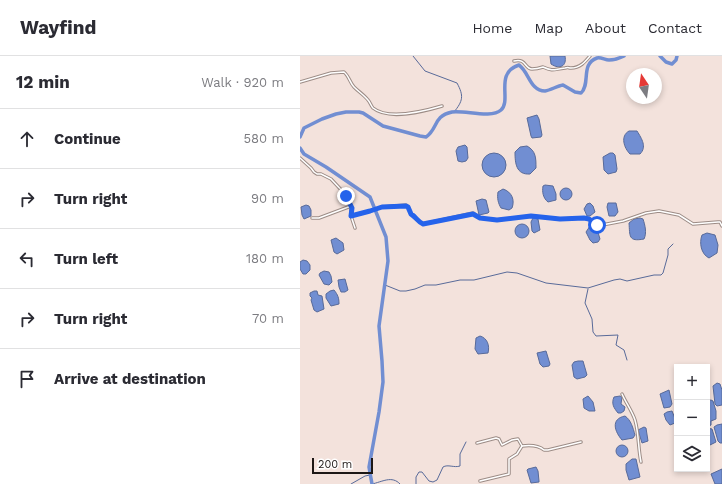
<!DOCTYPE html>
<html lang="en">
<head>
<meta charset="utf-8">
<style>
	:root { --surface:#fff; --page:#f7f7f7; --text:#2b2b33; --muted:#7c7c81; --line:#e1e1e2 }
	body { margin:0; font-family:"Work Sans",sans-serif; background:var(--page); color:var(--text) }
	.controls { position:absolute; right:12px; bottom:12px; display:grid; overflow:hidden; border-radius:0px; box-shadow:0 2px 6px #0003 }
	.controls button { width:36px; height:36px; display:grid; place-items:center; padding:0; border:0; border-bottom:1px solid var(--line); background:var(--surface); color:var(--text); font:20px sans-serif }
	.compass { position:absolute; left:326px; top:12px; width:36px; height:36px; border-radius:50%; background:var(--surface); box-shadow:0 2px 6px #0003; rotate:347deg }
	.scale { position:absolute; left:12px; bottom:10px; width:61px; box-sizing:border-box; padding-left:4px; border:2px solid #1d1715; border-top:0; font-size:11px; line-height:14px; white-space:nowrap; color:#1d1715; -webkit-text-stroke:3px #fff; paint-order:stroke }
	.stop { position:absolute; width:12px; height:12px; margin:-9px; border:3px solid #2563eb; border-radius:50%; background:#fff }
	.stop.end { background:#2563eb; border-color:#fff; box-shadow:0 1px 4px #0008 }
	.list { margin:0; padding:0; list-style:none }
	h2 { display:flex; justify-content:space-between; align-items:center; height:52px; margin:0; padding:0 16px; font-size:17px }
	h2 small { font-size:13px; font-weight:400; color:var(--muted) }
	.list li { display:grid; grid-template-columns:26px 1fr auto; gap:12px; align-items:center; box-sizing:border-box; height:60px; padding:0 16px; border-top:1px solid var(--line) }
	.list b { display:block; font-size:15px; white-space:nowrap }
	.list em { font-size:13px; font-style:normal; color:var(--muted) }
	.icon { flex:none; width:22px; height:22px; fill:none; stroke:currentColor; stroke-width:2; stroke-linecap:round; stroke-linejoin:round }
	.map { position:relative; flex:none; width:422px; height:428px; overflow:hidden }
	header { display:flex; align-items:center; gap:24px; box-sizing:border-box; height:56px; padding:0 20px; background:var(--surface); border-bottom:1px solid var(--line) }
	header strong { font-size:19px }
	nav { display:flex; gap:22px; margin-inline-start:auto; font-size:14px }
	main { display:flex }
	aside { flex:1; background:var(--surface) }
	.map>svg:first-child { display:block }
</style>
</head>
<body>
<header>
<strong>Wayfind</strong>
<nav><a>Home</a><a>Map</a><a>About</a><a>Contact</a></nav>
</header>
<main>
<aside>
<h2>12 min<small>Walk · 920 m</small></h2>
<ul class="list">
<li><svg class="icon" aria-label="ahead" viewBox="0 0 24 24"><path d="M12 20V5M6 11l6-6 6 6"/></svg><div><b>Continue</b></div><em>580 m</em></li>
<li><svg class="icon" aria-label="right" viewBox="0 0 24 24"><path d="M7 20v-9h11M14 6l5 5-5 5"/></svg><div><b>Turn right</b></div><em>90 m</em></li>
<li><svg class="icon" aria-label="left" viewBox="0 0 24 24"><path d="M17 20v-9H6M10 6l-5 5 5 5"/></svg><div><b>Turn left</b></div><em>180 m</em></li>
<li><svg class="icon" aria-label="right" viewBox="0 0 24 24"><path d="M7 20v-9h11M14 6l5 5-5 5"/></svg><div><b>Turn right</b></div><em>70 m</em></li>
<li><svg class="icon" aria-label="arrive" viewBox="0 0 24 24"><path d="M6 21V4h12l-3 4 3 4H6"/></svg><div><b>Arrive at destination</b></div></li>
</ul>
</aside>
<div class="map">
<svg width="422" height="428" viewBox="0 0 422 428">
	<rect width="100%" height="100%" fill="#f3e2dc"/>
	<g fill="#718ed2" stroke="#586a99">
		<path d="M250,0H265C267,10 260,14 251,8Z"/>
		<path d="M237,59L239,63L242,79L241,81L232,82L231,80L227,62Z"/>
		<path d="M329,75H337C342,83 347,91 340,98H330C324,92 320,80 329,75Z"/>
		<path d="M165,89L167,91L168,102L166,105L162,106L158,105L156,95L158,91Z"/>
		<path d="M227,90C236,95 236,102 236,112L230,118C216,119 215,107 215,96L220,91Z"/>
		<circle cx="194" cy="109" r="12"/>
		<path d="M310,97H313L315,99L317,113L316,116L308,118L304,114L303,101Z"/>
		<path d="M245,129L253,130L256,138V144L248,146C243,142 242,136 243,130Z"/>
		<circle cx="266" cy="138" r="6"/>
		<path d="M203,133C212,136 215,144 212,152L209,154L201,152C198,147 197,142 198,136Z"/>
		<path d="M182,143L186,144L189,156L188,157L179,159L176,145Z"/>
		<path d="M290,147L293,150L295,156L290,160H287L284,153L287,148Z"/>
		<path d="M308,147H316L318,156L315,160H309L307,151Z"/>
		<path d="M6,149L9,150L11,154V160L4,163L2,159L1,151Z"/>
		<path d="M233,162L238,163L240,174L234,177L232,175L231,166Z"/>
		<path d="M340,162L343,163C345,169 347,177 344,183C328,186 330,180 329,167L334,163Z"/>
		<circle cx="222" cy="175" r="7"/>
		<path d="M290,170H293L297,173L300,183L298,186L293,187L290,184L286,176Z"/>
		<path d="M407,177L415,179L418,189L417,197L409,202C401,198 399,187 402,179Z"/>
		<path d="M36,182L43,187L44,194L37,198L34,196L31,184Z"/>
		<path d="M3,204L7,205L10,209V214L6,218H3L0,213V206Z"/>
		<path d="M24,215L29,216L31,220L32,226L29,229L24,228L19,219L20,217Z"/>
		<path d="M45,223L48,234L45,236H41L39,231L38,224Z"/>
		<path d="M34,234C38,239 39,242 39,248L31,250L26,242V238L30,235Z"/>
		<path d="M14,235H17L18,239L22,240L24,253L17,256L14,254L11,244L12,242L10,240V237Z"/>
		<path d="M180,280C187,282 190,289 188,297L178,298L175,293L176,282Z"/>
		<path d="M246,295L250,308L249,310L243,311L240,308L237,297Z"/>
		<path d="M278,305H283L287,319L285,321L277,323L274,321L272,309L274,306Z"/>
		<path d="M417,327L420,328L422,334V349L417,350L415,348L413,330Z"/>
		<path d="M369,334L372,348L370,351L364,352L360,338Z"/>
		<path d="M288,340L293,346L295,355H289L284,352L283,343Z"/>
		<path d="M320,340L322,341L321,348L325,351L324,355L321,357H318C314,352 311,348 314,341Z"/>
		<path d="M411,344L413,345L416,355V363L411,365V369L407,371V345Z"/>
		<path d="M372,355L376,365L375,367L370,369L366,364L364,358L367,356Z"/>
		<path d="M325,360C331,364 333,372 335,379L333,382L322,384C315,376 310,363 325,360Z"/>
		<path d="M422,368V387H420L418,385L414,371L417,369Z"/>
		<path d="M344,371L346,372L348,385L342,387L338,374Z"/>
		<path d="M407,372L412,373L416,386L410,389L407,387Z"/>
		<circle cx="322" cy="395" r="6"/>
		<path d="M332,403H336L340,421L329,424L326,414V408Z"/>
		<path d="M236,411L238,415L239,425V426L231,427L227,414L228,413Z"/>
		<path d="M422,413V428H415L411,418Z"/>
	</g>
	<g fill="none" stroke-linecap="round" stroke-linejoin="round">
		<g stroke="#586a99" stroke-width="1">
			<path d="M113,0L125,15L157,27C164,40 163,45 154,56"/>
			<path d="M85,229L100,235H106L115,233L125,229H136L160,224H174L207,216L217,217L246,227L288,232L314,224L320,223L327,225L354,219H361L363,217L368,199V193L373,188"/>
			<path d="M288,233L285,247L292,263L293,276L296,280L318,279L316,289L324,294L327,304"/>
			<path d="M51,428L65,420L70,419"/>
			<path d="M72,428C82,426 92,419 100,428"/>
			<path d="M116,428V421L119,416H122L129,425L133,426L137,424L143,411C148,408 154,412 160,410V398L166,386"/>
		</g>
		<g stroke="#718ed2" stroke-width="3.5">
			<path d="M360,0L366,6L372,8L376,4L377,0"/>
			<path d="M0,81L4,72L22,63L36,58L46,56H59L63,57L83,70L120,80L126,81C138,73 133,60 152,56C165,54 191,63 201,54C212,44 194,17 219,9C229,16 230,35 245,35C251,34 257,30 263,29L275,36L281,37C291,28 280,8 297,2C301,1 305,4 309,4C315,4 320,2 324,0"/>
			<path d="M0,92L4,98L26,111L70,141L86,181L88,205L79,270L82,305L83,326L79,356L69,411L72,428"/>
		</g>
		<g stroke="#9c8c86" stroke-width="3.5">
			<g id="minor">
				<path d="M214,5C227,2 224,13 232,13C235,13 240,12 243,11C254,16 254,13 265,12C269,11 268,12 271,12C280,12 285,6 290,0"/>
				<path d="M0,26L31,17L44,16C49,20 50,27 54,31C59,36 64,39 68,44C70,46 71,50 73,52C89,65 125,55 142,50"/>
				<path d="M0,102L11,112L14,116L17,118H21L31,123L46,139L51,150V160L55,172"/>
				<path d="M51,160L70,155L82,151L106,149L108,151L111,158C116,161 118,166 123,168L173,157L180,162L197,164L231,160L260,163L284,162L289,163L297,169H302L323,165L346,157L359,155L379,159L393,168L418,166H420L422,170"/>
				<path d="M12,162H19L51,150"/>
				<path d="M322,338C326,347 332,355 335,364C339,378 338,392 341,406"/>
				<path d="M177,387L196,382L199,383L202,389L212,384L218,383L222,390"/>
				<path d="M180,425L209,418V403L217,398L222,390C230,389 238,389 244,394H248L281,386"/>
			</g>
		</g>
		<use href="#minor" stroke="#fff" stroke-width="1.5"/>
	</g>
	<g fill="none" stroke-linecap="round" stroke-linejoin="round">
		<path stroke="#2563eb" stroke-width="5" d="M46,140L52,152L51,160L70,155L82,151L106,150L108,151L111,158C116,161 118,166 123,168L173,158L180,162L197,164L231,160L260,163L284,162L289,163L297,169"/>
	</g>
</svg>
<div class="controls">
<button>+</button>
<button>−</button>
<button><svg class="icon" aria-label="layers" viewBox="0 0 24 24"><path d="M12 4l9 5-9 5-9-5zM3 14l9 5 9-5"/></svg></button>
</div>
<svg class="compass" viewBox="-18 -18 36 36"><path d="M0-13l5 13h-10z" fill="#e53935"/><path d="M0 13l5-13h-10z" fill="#7c7c81"/></svg>
<div class="scale">200 m</div>
<div class="stop" style="left:297px;top:169px"></div>
<div class="stop end" style="left:46px;top:140px"></div>
</div>
</main>
</body>
</html>
